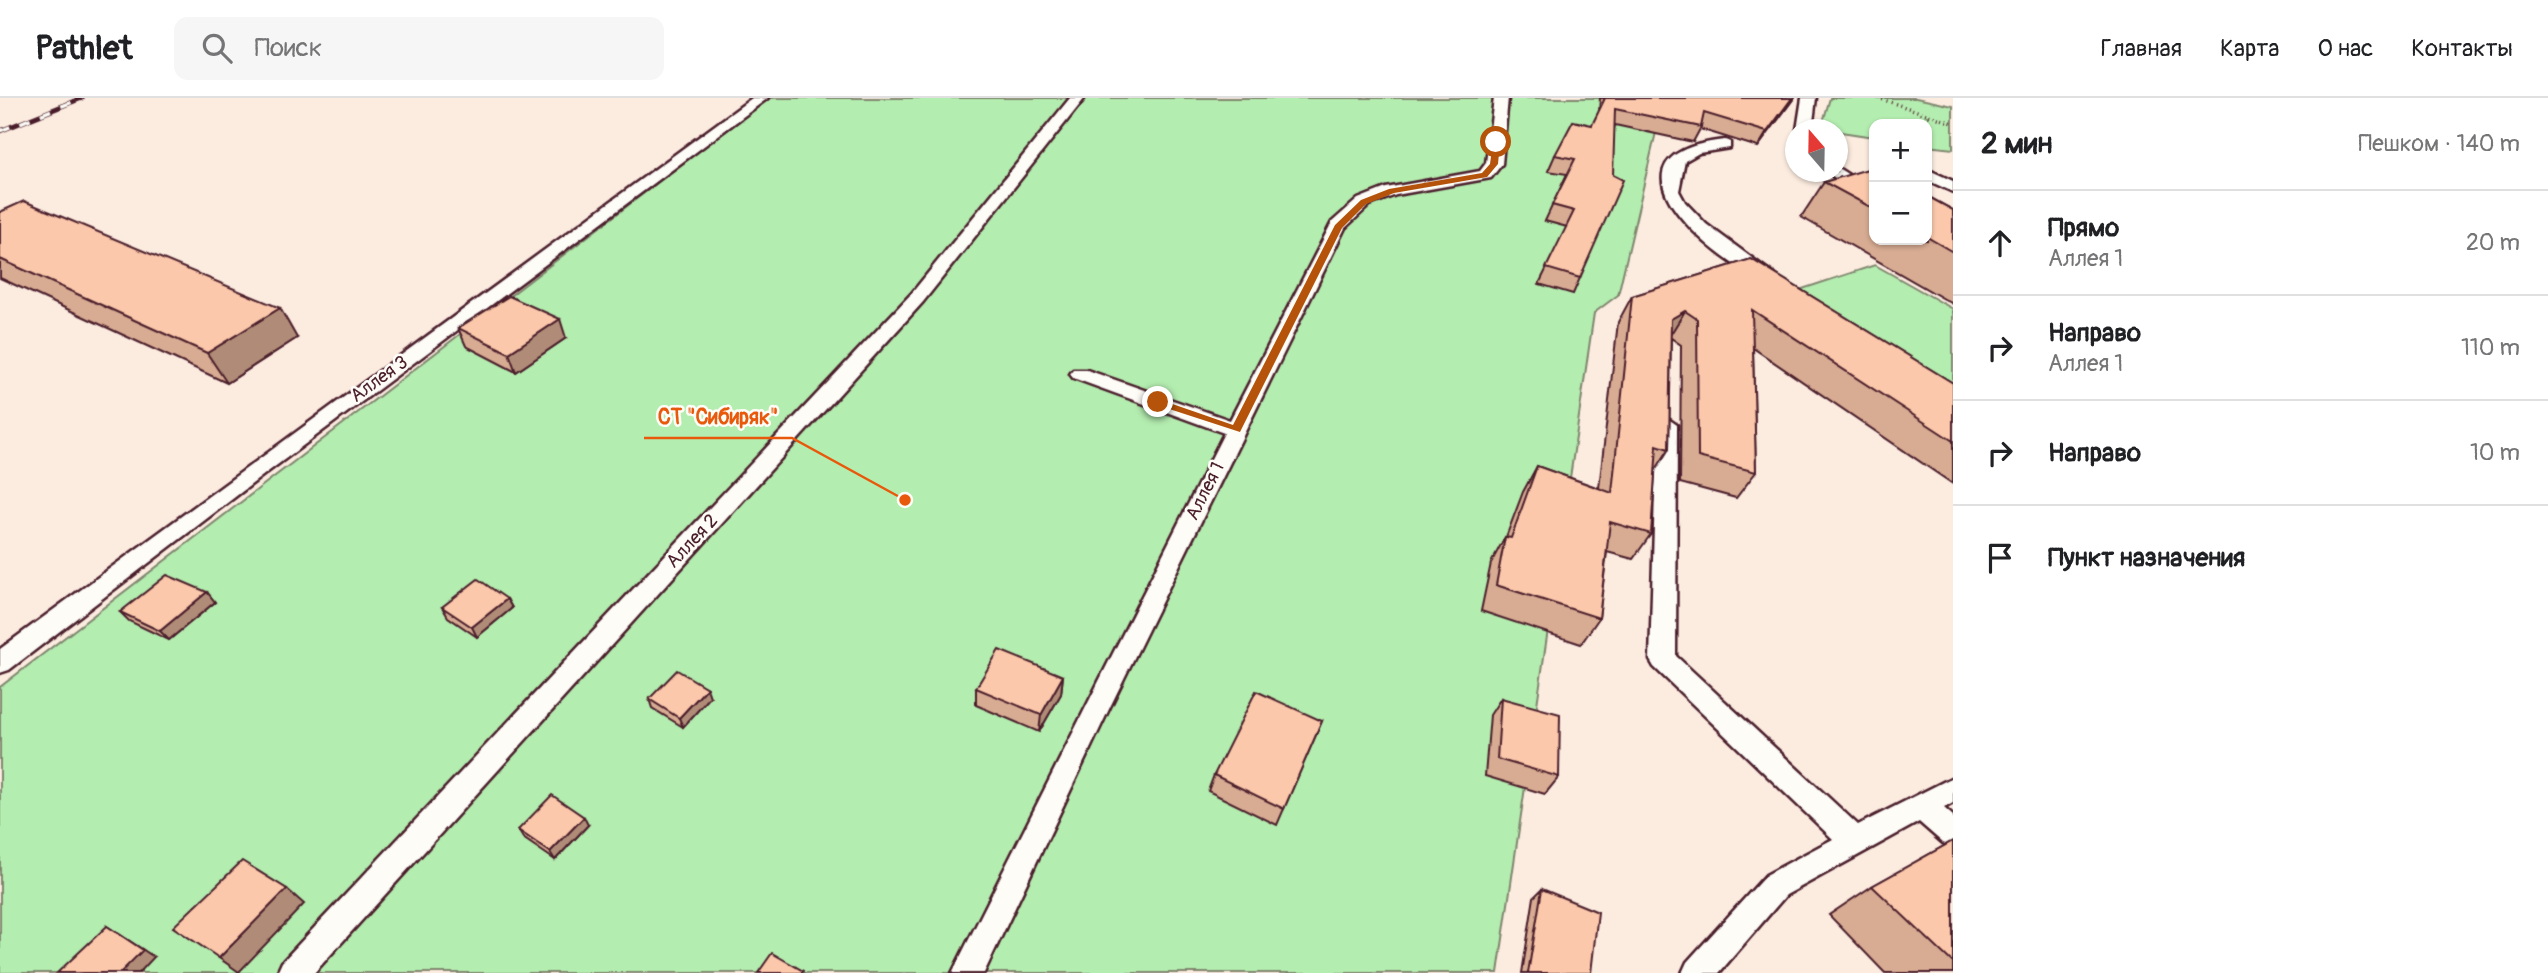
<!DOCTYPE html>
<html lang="ru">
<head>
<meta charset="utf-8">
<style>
	:root { --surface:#fff; --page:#f6f6f6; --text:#202124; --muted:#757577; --line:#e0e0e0 }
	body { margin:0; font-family:Pangolin,sans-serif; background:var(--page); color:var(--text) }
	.controls { position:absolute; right:21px; top:21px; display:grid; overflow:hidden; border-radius:14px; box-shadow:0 2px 5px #0004 }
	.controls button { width:63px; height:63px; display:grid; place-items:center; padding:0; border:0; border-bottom:2px solid var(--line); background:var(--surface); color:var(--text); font:35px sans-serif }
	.compass { position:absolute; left:1785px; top:21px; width:63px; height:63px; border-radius:50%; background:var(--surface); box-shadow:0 2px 5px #0004; rotate:340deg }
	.stop { position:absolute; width:21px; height:21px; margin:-16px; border:5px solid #b45309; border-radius:50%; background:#fff }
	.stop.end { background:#b45309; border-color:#fff; box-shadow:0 2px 7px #0008 }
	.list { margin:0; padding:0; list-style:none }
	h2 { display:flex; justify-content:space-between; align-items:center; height:91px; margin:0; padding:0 28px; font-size:30px }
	h2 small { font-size:23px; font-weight:400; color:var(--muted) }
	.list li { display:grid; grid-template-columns:46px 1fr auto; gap:21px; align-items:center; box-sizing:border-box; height:105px; padding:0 28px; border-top:2px solid var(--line) }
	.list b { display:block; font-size:26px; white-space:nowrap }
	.list p { margin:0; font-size:23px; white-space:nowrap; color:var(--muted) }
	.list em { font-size:23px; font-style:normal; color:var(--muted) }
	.icon { flex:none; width:38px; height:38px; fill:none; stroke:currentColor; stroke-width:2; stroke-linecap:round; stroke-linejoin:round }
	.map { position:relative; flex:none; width:1953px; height:875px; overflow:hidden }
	header { display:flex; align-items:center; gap:42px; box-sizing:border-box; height:98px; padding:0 35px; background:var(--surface); border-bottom:2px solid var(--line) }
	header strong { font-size:33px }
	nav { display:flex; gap:38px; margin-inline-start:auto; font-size:24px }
	.search { width:490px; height:63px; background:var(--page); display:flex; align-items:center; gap:18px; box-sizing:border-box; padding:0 24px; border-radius:14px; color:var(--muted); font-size:26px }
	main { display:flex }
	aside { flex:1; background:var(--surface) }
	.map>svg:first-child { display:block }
</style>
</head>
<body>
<header>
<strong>Pathlet</strong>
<div class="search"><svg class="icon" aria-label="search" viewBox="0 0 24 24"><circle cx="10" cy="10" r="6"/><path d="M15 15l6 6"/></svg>Поиск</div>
<nav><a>Главная</a><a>Карта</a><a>О нас</a><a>Контакты</a></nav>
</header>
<main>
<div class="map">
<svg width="1953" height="875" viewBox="0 0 1953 875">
	<rect width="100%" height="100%" fill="#fcece0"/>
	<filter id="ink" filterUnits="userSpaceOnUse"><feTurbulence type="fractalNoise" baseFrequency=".0143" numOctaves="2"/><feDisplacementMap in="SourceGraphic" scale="14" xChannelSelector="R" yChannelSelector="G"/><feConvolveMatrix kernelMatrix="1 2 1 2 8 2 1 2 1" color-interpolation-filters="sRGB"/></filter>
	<g filter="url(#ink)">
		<g fill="#b4edb0" stroke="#7f866e" stroke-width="2">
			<path d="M768,0H1664L1618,197L1594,215L1498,875H0V589Z"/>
			<path d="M1830,0H1916L1953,8V51L1927,48V26H1874V39L1821,31Z"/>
			<path d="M1875,167L1953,211V290L1796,193Z"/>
		</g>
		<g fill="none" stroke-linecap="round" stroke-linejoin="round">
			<g stroke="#4a1f2b" stroke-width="5">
				<g id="lane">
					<path d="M752,0H768L265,376L9,572L0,575V551Z"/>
					<path d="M1070,0H1085L923,204L314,875H277L282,864L911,196Z"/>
					<path d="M1494,0H1508L1502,66L1491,80L1396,97L1370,107L1345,130L1110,609L984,875H952L1224,335L1073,280L1070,276L1073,272H1087L1230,322L1332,124L1358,101L1386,90L1480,73L1486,65Z"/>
					<path d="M1802,0H1816L1812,32H1797Z"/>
					<path d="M1725,42L1730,44V50L1699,55L1685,63L1679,93L1685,104L1706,126L1775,177L1778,181L1775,185C1752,191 1569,58 1725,42Z"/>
					<path d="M1838,70L1874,93V105L1826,74H1838Z"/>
					<path d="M1927,71L1953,83V94L1927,82Z"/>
					<path d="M1667,320L1677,327L1676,558L1858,727L1953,679V705L1944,710L1953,718V749L1943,745L1919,724L1786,797L1719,875H1682L1687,864L1766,777L1833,741L1654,569L1650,562L1657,327Z"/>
				</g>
			</g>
			<g stroke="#4a1f2b" stroke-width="3.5" stroke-dasharray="1 3.5" stroke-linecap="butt">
				<path d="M1878,0L1953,25"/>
				<path d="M1922,26L1929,17"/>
			</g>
			<use href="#lane" fill="#fdfcf7" fill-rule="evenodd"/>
			<g stroke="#4a1f2b" stroke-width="5">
				<path id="rail" d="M0,33L82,0"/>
			</g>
			<use href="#rail" stroke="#fdfcf7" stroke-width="3.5" stroke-dasharray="11" stroke-linecap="butt"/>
		</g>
		<g fill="#d8ac93" stroke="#4a1f2b" stroke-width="2">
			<path d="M1600,0H1794L1758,49L1700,31L1693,44L1615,27L1580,180L1573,196L1539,186L1567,129L1545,123L1567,76L1548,73L1555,57L1592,27L1599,14Z"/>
			<path d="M1874,71V142H1927V98L1953,112V206L1801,119L1824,84Z"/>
			<path d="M0,114L297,240L227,285L0,180Z"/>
			<path d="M1751,161L1953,285V386L1753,250L1756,374L1736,400L1680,385L1681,247L1671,240L1669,351L1655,373L1651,436L1633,461L1607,454L1599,520L1581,546L1481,513L1491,465L1505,439H1506L1523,394L1537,368L1599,390L1618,224L1632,198Z"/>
			<path d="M458,230L566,240L516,274L466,248Z"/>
			<path d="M207,494L215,504L169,542L129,523L120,514Z"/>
			<path d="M507,501L512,510L477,539L448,519L442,509Z"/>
			<path d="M1063,578L1061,596L1039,634L976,607V590Z"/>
			<path d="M710,599L683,629L652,610L649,601Z"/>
			<path d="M1501,600L1559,679L1545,696L1485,678L1490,617Z"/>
			<path d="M1322,623L1277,727L1208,693L1214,677Z"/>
			<path d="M588,727L555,762L523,740L518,732Z"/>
			<path d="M1953,743V875H1885L1829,817L1872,788Z"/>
			<path d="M1542,791L1591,875H1522L1534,799Z"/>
		</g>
		<g fill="#b08c78" stroke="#4a1f2b" stroke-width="2">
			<path d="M1792,0H1794L1758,49L1767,34Z"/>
			<path d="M280,210L297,240L227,285L207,255Z"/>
			<path d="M1685,213L1669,239L1671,221Z"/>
			<path d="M560,221L566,240L516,274L509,255Z"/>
			<path d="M207,494L215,504L169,542L160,533Z"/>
			<path d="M507,501L512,510L477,539L472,529Z"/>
			<path d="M1063,578L1061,596L1039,634L1041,617Z"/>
			<path d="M707,590L710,599L683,629L679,620Z"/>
			<path d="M584,719L588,727L555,762L550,754Z"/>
			<path d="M287,791L304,806L239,874L219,860Z"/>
			<path d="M107,828L154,859L139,875H120Z"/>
		</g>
		<g fill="#fbc8ab" stroke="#4a1f2b" stroke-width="2">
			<path d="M1605,0H1792L1767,34L1704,15L1701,29L1615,11L1613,77L1623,82L1580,180L1546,170L1574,113L1552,107L1575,61L1555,57L1573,23L1592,27Z"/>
			<path d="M1871,70L1874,71V111L1824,84Z"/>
			<path d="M1927,98L1953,112V154L1927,139Z"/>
			<path d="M24,103L280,210L207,255L0,161V114Z"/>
			<path d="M1751,161L1953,285V343L1752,212L1756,374L1698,359L1697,221L1685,213L1671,221L1669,351L1657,347L1651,436L1610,424L1599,520L1496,487L1505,439L1511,440L1537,368L1612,395L1632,198Z"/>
			<path d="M509,198L560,221L509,255L458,230Z"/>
			<path d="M167,477L207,494L160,533L120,514Z"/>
			<path d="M478,481L507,501L472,529L442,509Z"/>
			<path d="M999,552L1063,578L1041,617L976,590Z"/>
			<path d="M677,572L707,590L679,620L649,601Z"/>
			<path d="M1256,593L1322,623L1284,711L1214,677Z"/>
			<path d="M1501,600L1560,616L1559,679L1497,661Z"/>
			<path d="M552,697L584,719L550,754L518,732Z"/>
			<path d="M1953,743V865L1872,788Z"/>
			<path d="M242,763L287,791L219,860L173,829Z"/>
			<path d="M1542,791L1598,814L1591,875H1528Z"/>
			<path d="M107,828L143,852L120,875H57Z"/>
			<path d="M772,855L803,873L802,875H758Z"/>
		</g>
	</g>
	<path fill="#b45309" d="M1496,42L1500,44L1498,66L1487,79L1394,95L1366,106L1342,130L1240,334L1154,306V302L1158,301L1233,327L1335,127L1361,102L1389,91L1482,75L1490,66L1493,44Z"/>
	<g text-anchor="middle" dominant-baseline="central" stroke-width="5" stroke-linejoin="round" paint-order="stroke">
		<g font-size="19" fill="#4a1f2b" stroke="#fdfcf7">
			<text transform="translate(379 281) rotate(-36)">Аллея 3</text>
			<text transform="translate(1205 393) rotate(-63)">Аллея 1</text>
			<text transform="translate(692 443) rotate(-47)">Аллея 2</text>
		</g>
	</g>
	<path fill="none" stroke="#e8590c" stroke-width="2.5" d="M905 402L792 340H644"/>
	<circle fill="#e8590c" stroke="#fdfcf7" stroke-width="2.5" cx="905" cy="402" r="7"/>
	<g font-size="21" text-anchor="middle" font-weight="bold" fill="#e8590c" stroke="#fdfcf7" stroke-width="5" stroke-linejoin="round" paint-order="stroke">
		<text x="718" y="326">СТ "Сибиряк"</text>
	</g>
</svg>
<div class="controls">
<button>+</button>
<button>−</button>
</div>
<svg class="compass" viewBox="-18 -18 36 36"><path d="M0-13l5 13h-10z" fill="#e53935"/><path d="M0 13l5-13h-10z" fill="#757577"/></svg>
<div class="stop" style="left:1496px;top:44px"></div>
<div class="stop end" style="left:1158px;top:304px"></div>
</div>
<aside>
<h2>2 мин<small>Пешком · 140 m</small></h2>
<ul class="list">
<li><svg class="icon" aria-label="ahead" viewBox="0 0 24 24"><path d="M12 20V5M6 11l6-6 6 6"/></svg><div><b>Прямо</b><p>Аллея 1</p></div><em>20 m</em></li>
<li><svg class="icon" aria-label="right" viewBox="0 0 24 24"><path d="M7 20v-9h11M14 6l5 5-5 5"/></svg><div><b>Направо</b><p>Аллея 1</p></div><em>110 m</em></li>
<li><svg class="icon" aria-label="right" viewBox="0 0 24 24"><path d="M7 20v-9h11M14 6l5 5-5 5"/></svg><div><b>Направо</b></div><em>10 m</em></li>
<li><svg class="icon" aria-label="arrive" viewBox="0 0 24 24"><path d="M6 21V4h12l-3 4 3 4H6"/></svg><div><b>Пункт назначения</b></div></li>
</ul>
</aside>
</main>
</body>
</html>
